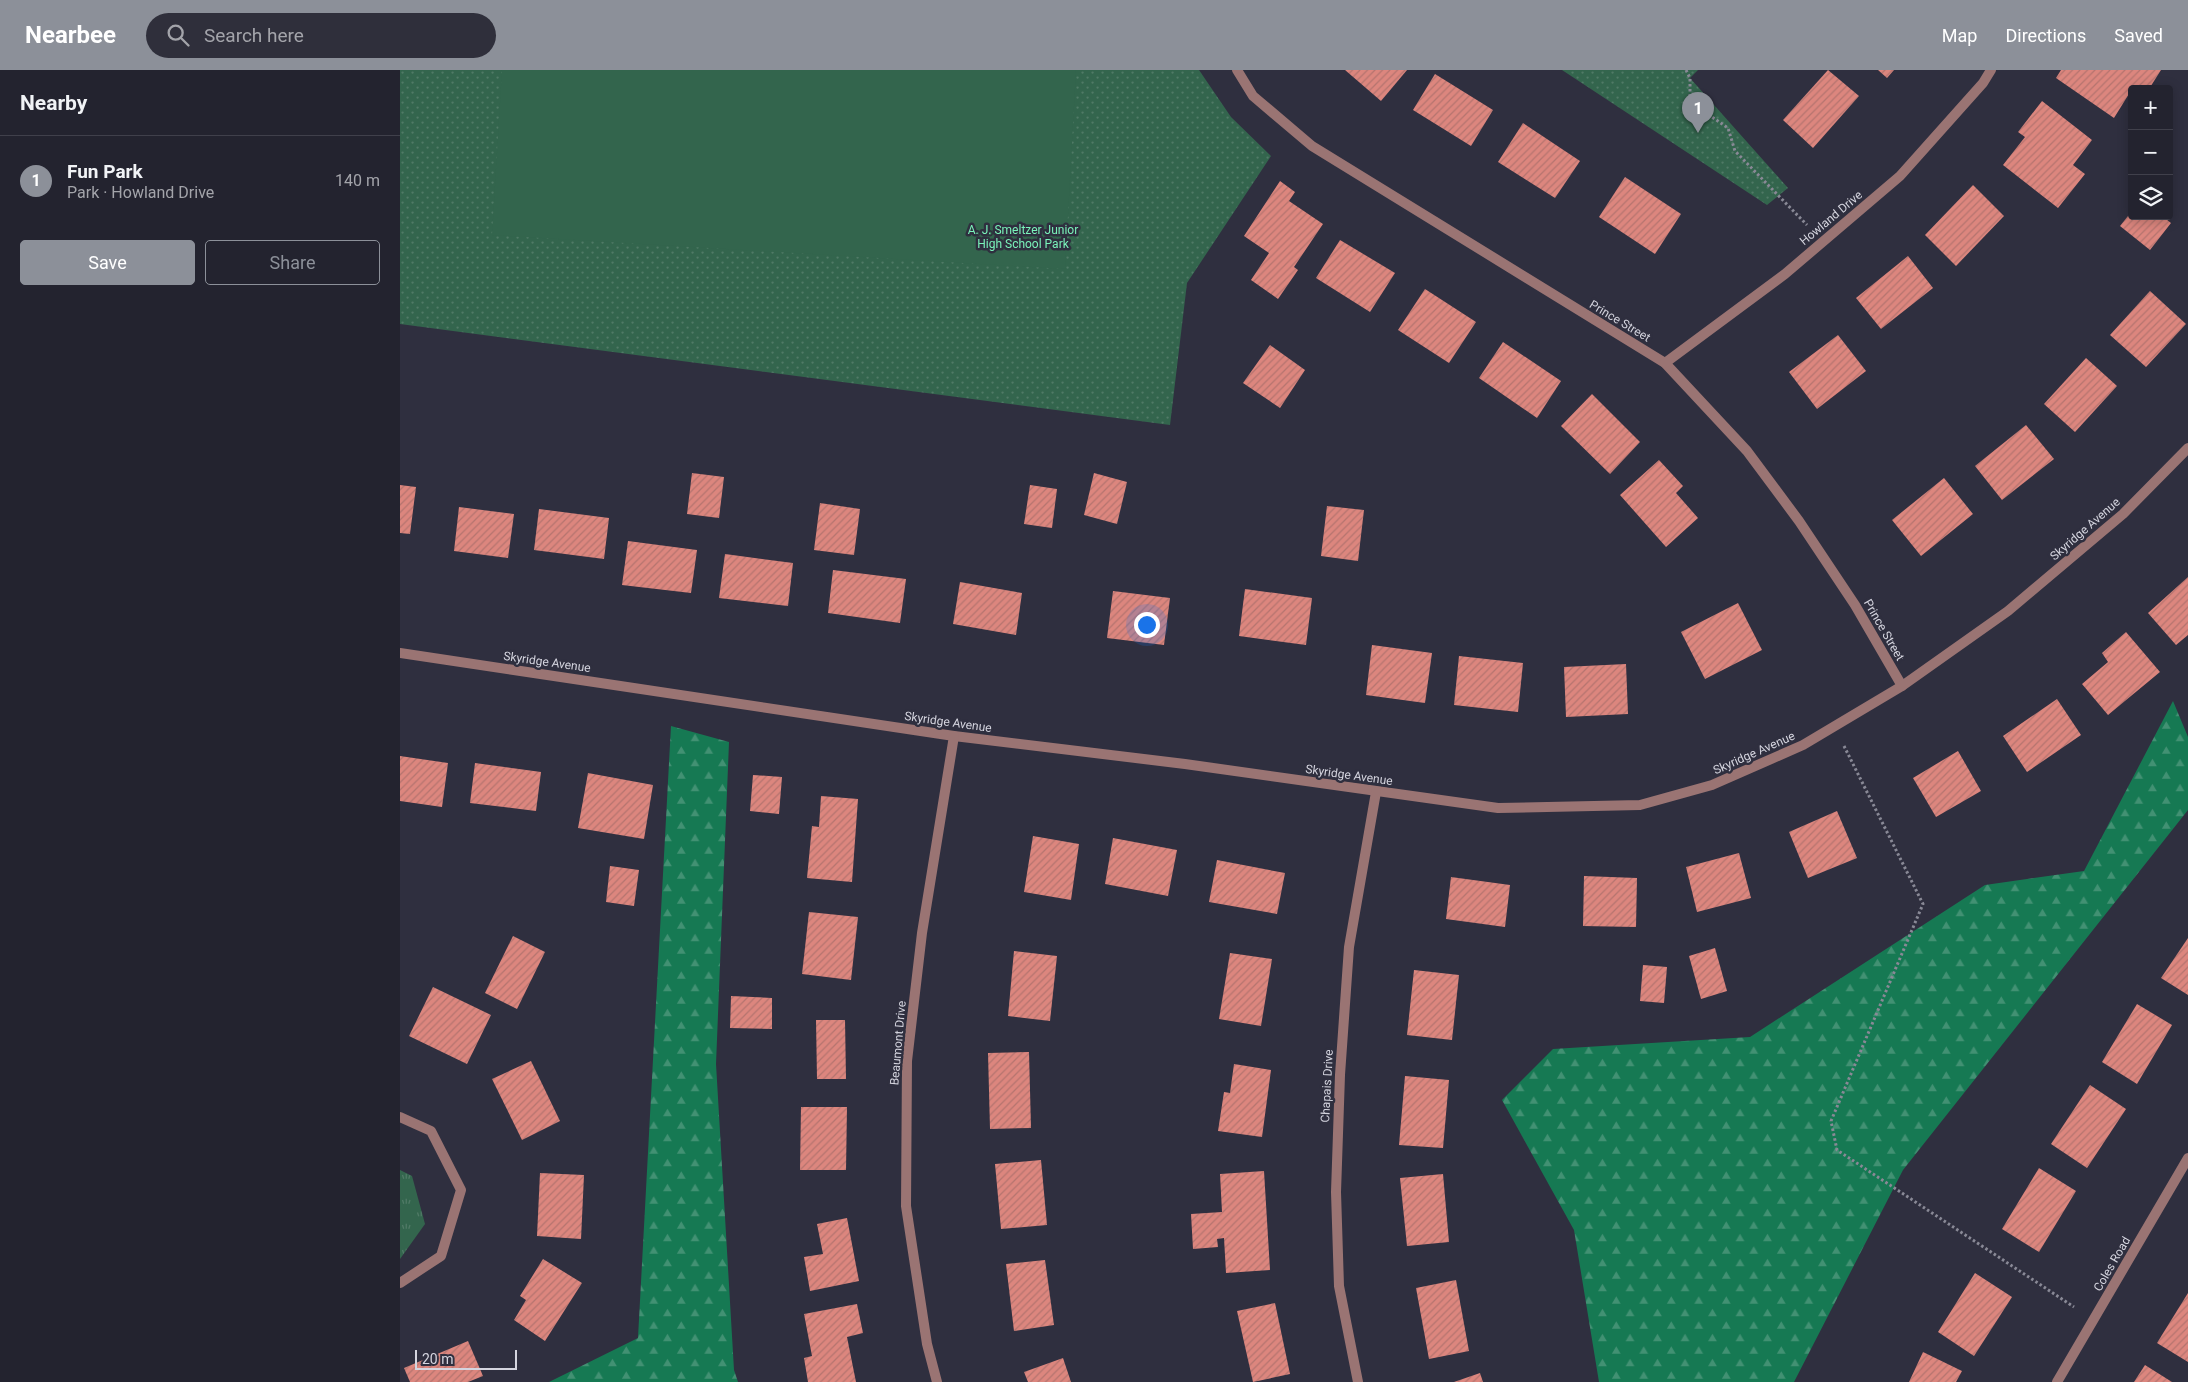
<!DOCTYPE html>
<html lang="en">
<head>
<meta charset="utf-8">
<style>
	:root { --surface:#23232f; --page:#2f2f3b; --text:#f1f3f6; --muted:#a3a4aa; --line:#40404b; --accent:#8c9099 }
	body { margin:0; font-family:Roboto,sans-serif; background:var(--page); color:var(--text) }
	.controls { position:absolute; right:15px; top:15px; display:grid; overflow:hidden; border-radius:5px; box-shadow:0 2px 12px #0003 }
	.controls button { width:45px; height:45px; display:grid; place-items:center; padding:0; border:0; border-bottom:1px solid var(--line); background:var(--surface); color:var(--text); font:25px sans-serif }
	.scale { position:absolute; left:15px; bottom:12px; width:102px; box-sizing:border-box; padding-left:5px; border:2px solid #d5d5df; border-top:0; font-size:14px; line-height:18px; white-space:nowrap; color:#d5d5df; -webkit-text-stroke:4px #2f2f3f; paint-order:stroke }
	.you { position:absolute; left:746px; top:554px; width:18px; height:18px; margin:-12px; border:4px solid #fff; border-radius:50%; background:#1a73e8; box-shadow:0 0 0 8px #1a73e833 }
	.badge { display:grid; place-items:center; width:32px; height:32px; border-radius:50%; background:var(--accent); color:#fff; font-size:16px; font-weight:700 }
	.pin { position:absolute; translate:-50% -41px; filter:drop-shadow(0 1px 2px #0008) }
	.pin::after { content:''; position:absolute; top:26px; width:18px; height:15px; background:inherit; clip-path:polygon(0 0,100% 0,50% 100%) }
	.list { margin:0; padding:0; list-style:none }
	h2 { display:flex; justify-content:space-between; align-items:center; height:65px; margin:0; padding:0 20px; font-size:21px }
	h2 small { font-size:16px; font-weight:400; color:var(--muted) }
	.list li { display:grid; grid-template-columns:32px 1fr auto; gap:15px; align-items:center; box-sizing:border-box; height:90px; padding:0 20px; border-top:1px solid var(--line) }
	.list b { display:block; font-size:19px; white-space:nowrap }
	.list p { margin:0; font-size:16px; white-space:nowrap; color:var(--muted) }
	.list em { font-size:16px; font-style:normal; color:var(--muted) }
	.actions { display:flex; gap:10px; padding:15px 20px }
	.actions a { flex:1; padding:11px 0; border:1px solid var(--accent); border-radius:5px; text-align:center; font-size:18px; color:var(--accent) }
	.actions .main { background:var(--accent); color:#fff }
	.icon { flex:none; width:28px; height:28px; fill:none; stroke:currentColor; stroke-width:2; stroke-linecap:round; stroke-linejoin:round }
	.map { position:relative; flex:none; width:1788px; height:1312px; overflow:hidden }
	header { display:flex; align-items:center; gap:30px; box-sizing:border-box; height:70px; padding:0 25px; background:var(--accent); color:#fff }
	header strong { font-size:24px }
	nav { display:flex; gap:28px; margin-inline-start:auto; font-size:18px }
	.search { width:350px; height:45px; background:var(--page); display:flex; align-items:center; gap:12px; box-sizing:border-box; padding:0 18px; border-radius:28px; color:var(--muted); font-size:19px }
	main { display:flex }
	aside { flex:1; background:var(--surface) }
	.map>svg:first-child { display:block }
</style>
</head>
<body>
<header>
<strong>Nearbee</strong>
<div class="search"><svg class="icon" aria-label="search" viewBox="0 0 24 24"><circle cx="10" cy="10" r="6"/><path d="M15 15l6 6"/></svg>Search here</div>
<nav><a>Map</a><a>Directions</a><a>Saved</a></nav>
</header>
<main>
<aside>
<h2>Nearby<small></small></h2>
<ul class="list">
<li><span class="badge">1</span><div><b>Fun Park</b><p>Park · Howland Drive</p></div><em>140 m</em></li>
</ul>
<div class="actions"><a class="main">Save</a><a>Share</a></div>
</aside>
<div class="map">
<svg width="1788" height="1312" viewBox="0 0 1788 1312">
	<defs>
		<pattern id="grass-tufts" width="24" height="20" patternUnits="userSpaceOnUse" patternTransform="scale(1.25)"><rect width="24" height="20" fill="#33654d"/><path d="M3 7l-1-3M5 7V3M7 7l1-3M15 17l-1-3M17 17v-4M19 17l1-3" fill="none" stroke="#507a66"/></pattern>
		<pattern id="forest-firs" width="22" height="20" patternUnits="userSpaceOnUse" patternTransform="scale(1.25)"><rect width="22" height="20" fill="#167953"/><path d="M5 1l3.5 6h-7zM16 11l3.5 6h-7z" fill="#429173"/></pattern>
		<pattern id="park-dots" width="8" height="8" patternUnits="userSpaceOnUse" patternTransform="scale(1.25)"><rect width="8" height="8" fill="#33654d"/><path d="M2 2h.1M6 6h.1" fill="none" stroke="#507a66" stroke-width="1.8" stroke-linecap="round"/></pattern>
		<pattern id="building-hatch" width="6" height="6" patternUnits="userSpaceOnUse" patternTransform="scale(1.25)"><rect width="6" height="6" fill="#dc867e"/><path d="M-1 1l2-2M0 6l6-6M5 7l2-2" fill="none" stroke="#b5746f"/></pattern>
	</defs>
	<rect width="100%" height="100%" fill="#2f2f3f"/>
	<path fill="url(#grass-tufts)" d="M0,1100L12,1106L25,1154L0,1189Z"/>
	<g fill="url(#forest-firs)">
		<path d="M1773,631L1788,667V740L1503,1100L1394,1312H1199L1174,1160L1102,1030L1153,979L1350,967L1585,815L1684,801Z"/>
		<path d="M271,656L329,672L316,994L334,1300L338,1312H149L238,1268Z"/>
	</g>
	<g fill="url(#park-dots)">
		<path d="M0,0H799L831,47L871,86L787,213L770,355L0,254Z"/>
		<path d="M1162,0H1298L1290,8L1388,118L1367,135Z"/>
	</g>
	<path fill="#33654d" d="M102,0H676L665,199L92,165Z"/>
	<g fill="url(#building-hatch)">
		<path d="M945,0H1007L981,31Z"/>
		<path d="M1428,0L1459,26L1413,78L1383,50Z"/>
		<path d="M1478,0H1494L1487,8Z"/>
		<path d="M1661,0H1761L1749,19L1735,17L1732,19L1714,48L1656,8Z"/>
		<path d="M1035,4L1093,40L1071,76L1013,40Z"/>
		<path d="M1642,31L1692,70L1673,95L1685,104L1658,138L1603,95L1625,67L1618,62Z"/>
		<path d="M1123,53L1180,91L1155,128L1098,92Z"/>
		<path d="M1225,107L1281,144L1255,184L1199,147Z"/>
		<path d="M880,111L895,122L889,131L923,154L894,197L898,200L878,229L851,210L869,183L844,166Z"/>
		<path d="M1573,115L1604,146L1556,196L1525,165Z"/>
		<path d="M1732,141V146H1762L1771,153L1750,180L1720,156Z"/>
		<path d="M940,170L995,203L970,242L916,208Z"/>
		<path d="M1508,186L1533,218L1481,259L1456,228Z"/>
		<path d="M1025,219L1076,252L1049,293L998,260Z"/>
		<path d="M1750,221L1786,254L1746,297L1710,265Z"/>
		<path d="M1438,265L1466,301L1417,339L1389,302Z"/>
		<path d="M1103,272L1161,311L1137,348L1079,308Z"/>
		<path d="M870,275L905,300L880,338L843,313Z"/>
		<path d="M1686,288L1717,316L1675,362L1644,334Z"/>
		<path d="M1192,324L1240,372L1210,404L1161,356Z"/>
		<path d="M1626,355L1654,389L1602,430L1575,396Z"/>
		<path d="M1259,390L1283,416L1276,423L1298,448L1266,477L1220,425Z"/>
		<path d="M292,403L324,407L319,448L287,444Z"/>
		<path d="M694,403L727,412L717,454L684,445Z"/>
		<path d="M1544,408L1573,444L1521,486L1492,450Z"/>
		<path d="M0,415L16,417L10,464L0,463Z"/>
		<path d="M630,415L657,419L652,458L624,454Z"/>
		<path d="M420,433L460,439L454,485L414,480Z"/>
		<path d="M927,436L964,440L958,491L921,486Z"/>
		<path d="M59,437L114,444L108,488L54,481Z"/>
		<path d="M139,439L209,448L204,489L134,480Z"/>
		<path d="M228,471L297,480L291,523L222,515Z"/>
		<path d="M325,484L393,493L388,536L319,528Z"/>
		<path d="M433,500L506,509L500,553L428,543Z"/>
		<path d="M1788,507V565L1776,575L1748,543Z"/>
		<path d="M560,512L622,523L616,565L553,554Z"/>
		<path d="M845,519L912,528L906,575L839,566Z"/>
		<path d="M713,521L770,528L764,575L707,568Z"/>
		<path d="M1338,533L1362,580L1305,609L1281,562Z"/>
		<path d="M1726,562L1760,602L1708,645L1682,614L1708,592L1702,583Z"/>
		<path d="M972,575L1032,583L1025,633L966,625Z"/>
		<path d="M1059,586L1123,593L1118,642L1054,635Z"/>
		<path d="M1226,594L1228,644L1166,647L1164,597Z"/>
		<path d="M1657,629L1681,665L1627,702L1603,666Z"/>
		<path d="M1558,681L1581,721L1536,747L1513,708Z"/>
		<path d="M0,686L48,693L42,737L0,731Z"/>
		<path d="M75,693L141,702L136,741L70,733Z"/>
		<path d="M188,703L253,715L244,769L178,758Z"/>
		<path d="M353,705L382,707L379,744L350,741Z"/>
		<path d="M421,726L458,729L452,812L407,808L412,756L419,757Z"/>
		<path d="M1437,741L1457,788L1408,808L1389,762Z"/>
		<path d="M633,766L679,774L671,830L624,822Z"/>
		<path d="M713,768L777,780L768,826L705,814Z"/>
		<path d="M1339,783L1351,828L1297,842L1286,797Z"/>
		<path d="M817,790L885,803L877,844L809,832Z"/>
		<path d="M210,796L239,800L234,836L206,832Z"/>
		<path d="M1184,806L1237,808L1236,857L1183,856Z"/>
		<path d="M1051,807L1110,815L1105,857L1046,849Z"/>
		<path d="M409,842L458,847L451,910L402,904Z"/>
		<path d="M113,866L145,882L117,939L85,923Z"/>
		<path d="M1788,868V925L1761,908Z"/>
		<path d="M1315,878L1327,921L1301,929L1289,886Z"/>
		<path d="M614,881L657,886L650,951L608,946Z"/>
		<path d="M830,883L872,889L861,956L819,949Z"/>
		<path d="M1243,895L1267,897L1264,933L1240,931Z"/>
		<path d="M1014,900L1059,905L1052,970L1007,965Z"/>
		<path d="M33,917L91,945L67,994L9,966Z"/>
		<path d="M331,926L372,928V959L330,958Z"/>
		<path d="M1737,934L1772,955L1737,1014L1702,992Z"/>
		<path d="M416,950H445L446,1009H417Z"/>
		<path d="M629,982L631,1058L590,1059L588,983Z"/>
		<path d="M131,991L160,1051L122,1070L92,1009Z"/>
		<path d="M834,994L871,1000L862,1067L818,1061L824,1022L830,1023Z"/>
		<path d="M1005,1006L1049,1010L1043,1078L999,1075Z"/>
		<path d="M1690,1015L1726,1039L1687,1098L1651,1074Z"/>
		<path d="M401,1037H447L446,1100H400Z"/>
		<path d="M641,1090L647,1155L601,1159L595,1094Z"/>
		<path d="M1639,1098L1676,1121L1639,1182L1602,1159Z"/>
		<path d="M864,1101L870,1200L826,1203L824,1168L817,1169L818,1177L793,1179L791,1144L822,1142L820,1104Z"/>
		<path d="M140,1103L184,1105L181,1169L137,1166Z"/>
		<path d="M1043,1104L1049,1172L1007,1176L1000,1108Z"/>
		<path d="M447,1148L459,1211L410,1221L404,1187L423,1184L417,1154Z"/>
		<path d="M143,1189L182,1213L145,1271L114,1250L126,1230L120,1226Z"/>
		<path d="M645,1190L654,1255L614,1261L606,1194Z"/>
		<path d="M1575,1203L1612,1227L1574,1286L1538,1262Z"/>
		<path d="M1056,1210L1069,1281L1029,1289L1016,1218Z"/>
		<path d="M1788,1223V1292L1757,1273Z"/>
		<path d="M875,1233L890,1304L853,1312L837,1241Z"/>
		<path d="M457,1234L463,1263L447,1267L456,1312H408L404,1288L412,1286L404,1244Z"/>
		<path d="M68,1271L83,1306L68,1312H10L4,1298Z"/>
		<path d="M1523,1282L1562,1301L1556,1312H1509Z"/>
		<path d="M663,1288L671,1312H628L624,1302Z"/>
		<path d="M1745,1295L1772,1312H1734Z"/>
		<path d="M1080,1303L1083,1312H1054Z"/>
	</g>
	<g fill="none" stroke-linecap="round" stroke-linejoin="round">
		<g stroke="#898996" stroke-width="3" stroke-dasharray="2.5 2.5" stroke-linecap="butt">
			<path d="M1286,0L1290,8V32L1328,58L1335,81L1407,155"/>
			<path d="M1444,676L1523,834L1431,1051L1437,1080L1674,1237"/>
		</g>
		<g stroke="#9a7473" stroke-width="10">
			<path d="M837,0L853,26L912,76L1265,293L1347,381L1399,451L1455,535L1502,616"/>
			<path d="M1265,293L1385,204L1500,106L1583,13L1591,0"/>
			<path d="M0,583L554,666L785,694L1098,738L1240,735L1312,715L1403,675L1502,616L1608,541L1723,444L1788,378"/>
			<path d="M0,1047L31,1061L61,1120L41,1186L0,1213"/>
			<path d="M537,1312L527,1274L506,1136L507,991L522,863L554,666"/>
			<path d="M958,1312L939,1216L936,1122L940,1005L949,877L976,722"/>
			<path d="M1657,1312L1788,1088"/>
		</g>
	</g>
	<g text-anchor="middle" dominant-baseline="central" stroke-width="5" stroke-linejoin="round" paint-order="stroke">
		<g font-size="12" fill="#d5d5df" stroke="#2f2f3f">
			<text transform="translate(1431 148) rotate(-40)">Howland Drive</text>
			<text transform="translate(1220 251) rotate(31)">Prince Street</text>
			<text transform="translate(1685 459) rotate(-41)">Skyridge Avenue</text>
			<text transform="translate(1484 560) rotate(60)">Prince Street</text>
			<text transform="translate(147 592) rotate(8)">Skyridge Avenue</text>
			<text transform="translate(548 652) rotate(8)">Skyridge Avenue</text>
			<text transform="translate(1354 683) rotate(-24)">Skyridge Avenue</text>
			<text transform="translate(949 705) rotate(8)">Skyridge Avenue</text>
			<text transform="translate(498 973) rotate(-85)">Beaumont Drive</text>
			<text transform="translate(927 1016) rotate(-87)">Chapais Drive</text>
			<text transform="translate(1712 1194) rotate(-60)">Coles Road</text>
		</g>
		<g font-size="12" fill="#7af3ba" stroke="#2f2f3f">
			<text x="623" y="160">A. J. Smeltzer Junior<tspan x="623" dy="14">High School Park</tspan></text>
		</g>
	</g>
</svg>
<div class="controls">
<button>+</button>
<button>−</button>
<button><svg class="icon" aria-label="layers" viewBox="0 0 24 24"><path d="M12 4l9 5-9 5-9-5zM3 14l9 5 9-5"/></svg></button>
</div>
<div class="scale">20 m</div>
<div class="you"></div>
<div class="pin badge" style="left:1298px;top:63px">1</div>
</div>
</main>
</body>
</html>
